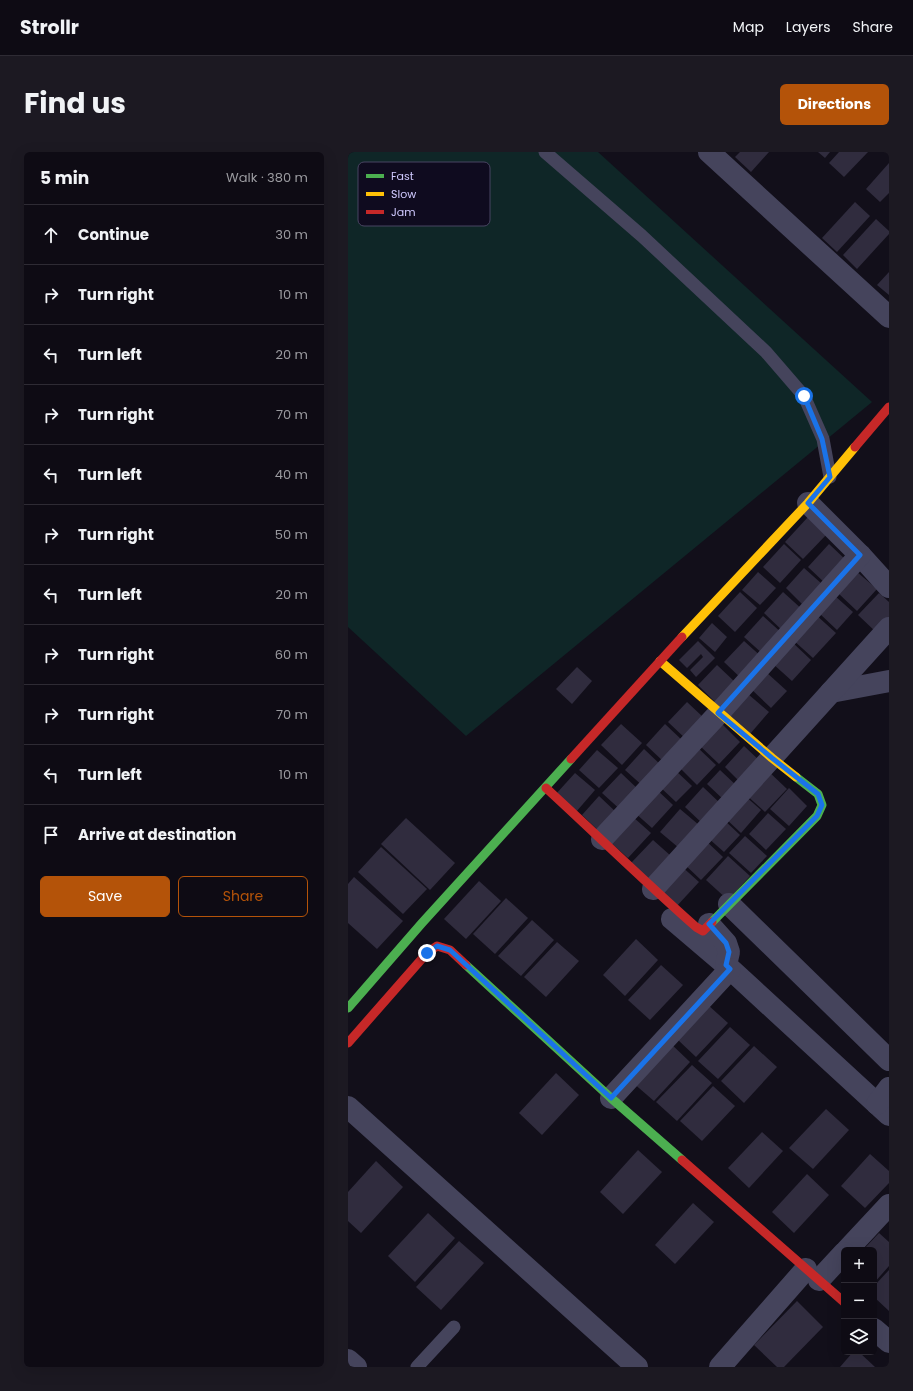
<!DOCTYPE html>
<html lang="en">
<head>
<meta charset="utf-8">
<style>
	:root { --surface:#0e0b14; --page:#1c1922; --text:#f1f3f6; --muted:#9b9ba0; --line:#2e2b34; --accent:#b45309 }
	body { margin:0; font-family:Poppins,sans-serif; background:var(--page); color:var(--text) }
	.controls { position:absolute; right:12px; bottom:12px; display:grid; overflow:hidden; border-radius:6px; box-shadow:0 4px 16px #0002 }
	.controls button { width:36px; height:36px; display:grid; place-items:center; padding:0; border:0; border-bottom:1px solid var(--line); background:var(--surface); color:var(--text); font:20px sans-serif }
	.stop { position:absolute; width:12px; height:12px; margin:-9px; border:3px solid #1a73e8; border-radius:50%; background:#fff }
	.stop.end { background:#1a73e8; border-color:#fff; box-shadow:0 1px 4px #0008 }
	.list { margin:0; padding:0; list-style:none }
	h2 { display:flex; justify-content:space-between; align-items:center; height:52px; margin:0; padding:0 16px; font-size:17px }
	h2 small { font-size:13px; font-weight:400; color:var(--muted) }
	.list li { display:grid; grid-template-columns:26px 1fr auto; gap:12px; align-items:center; box-sizing:border-box; height:60px; padding:0 16px; border-top:1px solid var(--line) }
	.list b { display:block; font-size:15px; white-space:nowrap }
	.list em { font-size:13px; font-style:normal; color:var(--muted) }
	.actions { display:flex; gap:8px; padding:12px 16px }
	.actions a { flex:1; padding:9px 0; border:1px solid var(--accent); border-radius:6px; text-align:center; font-size:14px; color:var(--accent) }
	.actions .main { background:var(--accent); color:#fff }
	.icon { flex:none; width:22px; height:22px; fill:none; stroke:currentColor; stroke-width:2; stroke-linecap:round; stroke-linejoin:round }
	.map { position:relative; flex:none; width:541px; height:1215px; overflow:hidden; border-radius:6px }
	header { display:flex; align-items:center; gap:24px; box-sizing:border-box; height:56px; padding:0 20px; background:var(--surface); border-bottom:1px solid var(--line) }
	header strong { font-size:19px }
	nav { display:flex; gap:22px; margin-inline-start:auto; font-size:14px }
	.intro { display:flex; align-items:center; justify-content:space-between; box-sizing:border-box; height:96px; padding:0 24px }
	h1 { margin:0; font-size:28px }
	.button { padding:10px 18px; border-radius:6px; background:var(--accent); color:#fff; font-size:14px; font-weight:700 }
	main { display:flex; gap:24px; padding:0 24px }
	aside { flex:1; background:var(--surface); border-radius:6px; box-shadow:0 4px 16px #0002 }
	.map>svg:first-child { display:block }
</style>
</head>
<body>
<header>
<strong>Strollr</strong>
<nav><a>Map</a><a>Layers</a><a>Share</a></nav>
</header>
<div class="intro"><h1>Find us</h1><a class="button">Directions</a></div>
<main>
<aside>
<h2>5 min<small>Walk · 380 m</small></h2>
<ul class="list">
<li><svg class="icon" aria-label="ahead" viewBox="0 0 24 24"><path d="M12 20V5M6 11l6-6 6 6"/></svg><div><b>Continue</b></div><em>30 m</em></li>
<li><svg class="icon" aria-label="right" viewBox="0 0 24 24"><path d="M7 20v-9h11M14 6l5 5-5 5"/></svg><div><b>Turn right</b></div><em>10 m</em></li>
<li><svg class="icon" aria-label="left" viewBox="0 0 24 24"><path d="M17 20v-9H6M10 6l-5 5 5 5"/></svg><div><b>Turn left</b></div><em>20 m</em></li>
<li><svg class="icon" aria-label="right" viewBox="0 0 24 24"><path d="M7 20v-9h11M14 6l5 5-5 5"/></svg><div><b>Turn right</b></div><em>70 m</em></li>
<li><svg class="icon" aria-label="left" viewBox="0 0 24 24"><path d="M17 20v-9H6M10 6l-5 5 5 5"/></svg><div><b>Turn left</b></div><em>40 m</em></li>
<li><svg class="icon" aria-label="right" viewBox="0 0 24 24"><path d="M7 20v-9h11M14 6l5 5-5 5"/></svg><div><b>Turn right</b></div><em>50 m</em></li>
<li><svg class="icon" aria-label="left" viewBox="0 0 24 24"><path d="M17 20v-9H6M10 6l-5 5 5 5"/></svg><div><b>Turn left</b></div><em>20 m</em></li>
<li><svg class="icon" aria-label="right" viewBox="0 0 24 24"><path d="M7 20v-9h11M14 6l5 5-5 5"/></svg><div><b>Turn right</b></div><em>60 m</em></li>
<li><svg class="icon" aria-label="right" viewBox="0 0 24 24"><path d="M7 20v-9h11M14 6l5 5-5 5"/></svg><div><b>Turn right</b></div><em>70 m</em></li>
<li><svg class="icon" aria-label="left" viewBox="0 0 24 24"><path d="M17 20v-9H6M10 6l-5 5 5 5"/></svg><div><b>Turn left</b></div><em>10 m</em></li>
<li><svg class="icon" aria-label="arrive" viewBox="0 0 24 24"><path d="M6 21V4h12l-3 4 3 4H6"/></svg><div><b>Arrive at destination</b></div></li>
</ul>
<div class="actions"><a class="main">Save</a><a>Share</a></div>
</aside>
<div class="map">
<svg width="541" height="1215" viewBox="0 0 541 1215">
	<rect width="100%" height="100%" fill="#120f1a"/>
	<path fill="#0f2627" d="M0,0H250L524,250L118,584L0,475Z"/>
	<g fill="#302c3e">
		<path d="M392,0H421L403,20L387,5Z"/>
		<path d="M470,0H482L477,6Z"/>
		<path d="M491,0H520L496,25L481,11Z"/>
		<path d="M541,11V41L532,50L518,37Z"/>
		<path d="M507,50L522,64L489,100L474,86Z"/>
		<path d="M528,67L541,79V82L509,117L495,103Z"/>
		<path d="M541,120V143L529,133Z"/>
		<path d="M460,365L479,382L455,407L437,390Z"/>
		<path d="M436,392L453,408L432,431L415,415Z"/>
		<path d="M481,392L499,409L478,432L460,415Z"/>
		<path d="M456,416L474,432L455,453L438,436Z"/>
		<path d="M410,420L428,436L412,453L394,438Z"/>
		<path d="M509,420L529,437L509,459L490,441Z"/>
		<path d="M392,440L409,456L387,480L370,464Z"/>
		<path d="M435,440L456,459L437,481L416,461Z"/>
		<path d="M531,441L541,450V467L528,480L510,463Z"/>
		<path d="M487,444L505,460L489,478L471,461Z"/>
		<path d="M467,462L488,481L465,506L444,487Z"/>
		<path d="M415,464L436,483L417,504L396,485Z"/>
		<path d="M364,471L379,485L367,500L351,486Z"/>
		<path d="M350,489L367,506L348,525L342,518L355,505L353,502L339,516L331,508Z"/>
		<path d="M396,489L416,507L396,529L376,510Z"/>
		<path d="M444,490L463,508L444,529L424,511Z"/>
		<path d="M369,513L388,531L368,551L350,533Z"/>
		<path d="M229,515L244,529L224,552L208,537Z"/>
		<path d="M418,520L439,539L423,556L402,536Z"/>
		<path d="M400,542L421,560L402,582L381,564Z"/>
		<path d="M339,550L356,566L338,587L320,570Z"/>
		<path d="M372,570L392,590L371,612L350,592Z"/>
		<path d="M273,572L294,591L274,613L253,593Z"/>
		<path d="M317,572L336,590L317,611L298,593Z"/>
		<path d="M396,594L413,610L393,631L377,615Z"/>
		<path d="M349,595L368,613L349,633L330,614Z"/>
		<path d="M296,597L315,615L296,635L277,618Z"/>
		<path d="M249,598L270,616L251,636L231,618Z"/>
		<path d="M418,617L439,637L417,660L396,641Z"/>
		<path d="M327,618L344,634L328,650L311,634Z"/>
		<path d="M372,618L390,635L377,649L359,632Z"/>
		<path d="M227,621L247,638L228,660L208,642Z"/>
		<path d="M273,621L293,640L275,660L254,641Z"/>
		<path d="M355,635L373,652L355,672L337,655Z"/>
		<path d="M441,636L459,654L441,674L422,657Z"/>
		<path d="M308,637L325,653L304,676L286,660Z"/>
		<path d="M396,643L413,658L393,681L376,665Z"/>
		<path d="M251,644L270,662L253,681L234,663Z"/>
		<path d="M332,657L351,673L331,696L312,680Z"/>
		<path d="M420,661L438,677L418,698L401,682Z"/>
		<path d="M285,665L303,681L280,706L262,690Z"/>
		<path d="M58,666L107,711L82,738L33,692Z"/>
		<path d="M375,667L392,683L376,700L359,685Z"/>
		<path d="M397,684L419,704L403,721L381,701Z"/>
		<path d="M356,687L375,705L353,728L334,710Z"/>
		<path d="M305,688L323,704L301,728L283,711Z"/>
		<path d="M33,695L79,737L55,762L10,720Z"/>
		<path d="M380,704L402,724L380,748L358,728Z"/>
		<path d="M331,712L351,730L327,756L308,738Z"/>
		<path d="M6,725L55,769L29,797L0,771V732Z"/>
		<path d="M131,729L153,749L118,787L96,767Z"/>
		<path d="M158,746L180,766L147,802L125,782Z"/>
		<path d="M184,768L206,788L173,824L150,804Z"/>
		<path d="M288,787L310,808L277,844L255,823Z"/>
		<path d="M209,790L231,809L198,845L176,825Z"/>
		<path d="M313,813L335,833L302,868L280,848Z"/>
		<path d="M360,853L380,871L348,905L329,887Z"/>
		<path d="M382,875L402,893L370,927L350,909Z"/>
		<path d="M321,890L342,910L306,949L284,930Z"/>
		<path d="M406,894L429,915L396,951L373,929Z"/>
		<path d="M344,913L364,931L329,969L308,950Z"/>
		<path d="M208,921L231,943L194,983L171,961Z"/>
		<path d="M365,934L387,954L354,989L332,969Z"/>
		<path d="M478,957L501,978L465,1017L441,996Z"/>
		<path d="M414,980L435,999L401,1036L380,1016Z"/>
		<path d="M290,998L314,1020L275,1062L252,1040Z"/>
		<path d="M522,1002L541,1019V1031L517,1056L493,1034Z"/>
		<path d="M28,1009L55,1035L13,1081L0,1069V1040Z"/>
		<path d="M459,1022L481,1043L446,1081L424,1060Z"/>
		<path d="M345,1051L366,1070L327,1112L307,1093Z"/>
		<path d="M80,1061L107,1086L67,1130L40,1104Z"/>
		<path d="M531,1081L541,1090V1114L526,1131V1098H515Z"/>
		<path d="M111,1089L136,1111L93,1158L68,1135Z"/>
		<path d="M541,1118V1159L526,1145V1134Z"/>
		<path d="M449,1149L475,1175L436,1215H429L406,1193Z"/>
		<path d="M505,1200H511L527,1215H492Z"/>
	</g>
	<g fill="none" stroke-linecap="round" stroke-linejoin="round">
		<g stroke="#45445c" stroke-width="13">
			<path d="M197,0L294,84L418,200L456,244L475,287L482,325"/>
			<path d="M69,1215L106,1175"/>
		</g>
		<g stroke="#45445c" stroke-width="22">
			<path d="M361,0L541,165"/>
			<path d="M460,351L512,403L541,435"/>
			<path d="M483,540L541,529"/>
			<path d="M254,687L371,561L512,403"/>
			<path d="M305,737L541,476"/>
			<path d="M381,752L541,908"/>
			<path d="M324,767L378,813L541,963"/>
			<path d="M361,772L378,791L381,800L378,813"/>
			<path d="M263,946L382,817"/>
			<path d="M529,952L541,936"/>
			<path d="M0,955L289,1215"/>
			<path d="M499,1098L541,1053"/>
			<path d="M471,1128L496,1101"/>
			<path d="M526,1177L541,1190"/>
			<path d="M0,1208L8,1215"/>
			<path d="M372,1215L458,1117"/>
		</g>
		<g stroke="#4caf50" stroke-width="9">
			<path d="M364,770L469,664L474,653L470,642L448,625"/>
			<path d="M118,813L263,946L334,1008"/>
			<path d="M0,856L74,771L223,607"/>
		</g>
		<g stroke="#ffc107" stroke-width="9">
			<path d="M334,485L460,351L507,295"/>
			<path d="M312,509L424,606L448,625"/>
		</g>
		<g stroke="#c62828" stroke-width="9">
			<path d="M507,295L541,255"/>
			<path d="M223,607L334,485"/>
			<path d="M198,636C248,682 297,730 348,775L355,779L364,770"/>
			<path d="M0,891L79,801L89,794L102,798L118,813"/>
			<path d="M334,1008L496,1150"/>
		</g>
	</g>
	<g fill="none" stroke-linecap="round" stroke-linejoin="round">
		<path stroke="#1a73e8" stroke-width="5" d="M79,801L89,794L102,798L263,946L382,817L378,813L381,800L378,791L361,772L469,664L474,653L470,642L424,606L370,561L512,403L460,351L482,325L474,287L456,244"/>
	</g>
	<rect x="10" y="10" width="132" height="64" rx="6" fill="#0f0b1f" stroke="#494462" stroke-width="1"/>
	<rect x="18" y="22" width="18" height="4" fill="#4caf50"/>
	<rect x="18" y="40" width="18" height="4" fill="#ffc107"/>
	<rect x="18" y="58" width="18" height="4" fill="#c62828"/>
	<g font-size="11" fill="#d0caff">
		<text x="43" y="28">Fast</text>
		<text x="43" y="46">Slow</text>
		<text x="43" y="64">Jam</text>
	</g>
</svg>
<div class="controls">
<button>+</button>
<button>−</button>
<button><svg class="icon" aria-label="layers" viewBox="0 0 24 24"><path d="M12 4l9 5-9 5-9-5zM3 14l9 5 9-5"/></svg></button>
</div>
<div class="stop" style="left:456px;top:244px"></div>
<div class="stop end" style="left:79px;top:801px"></div>
</div>
</main>
</body>
</html>
